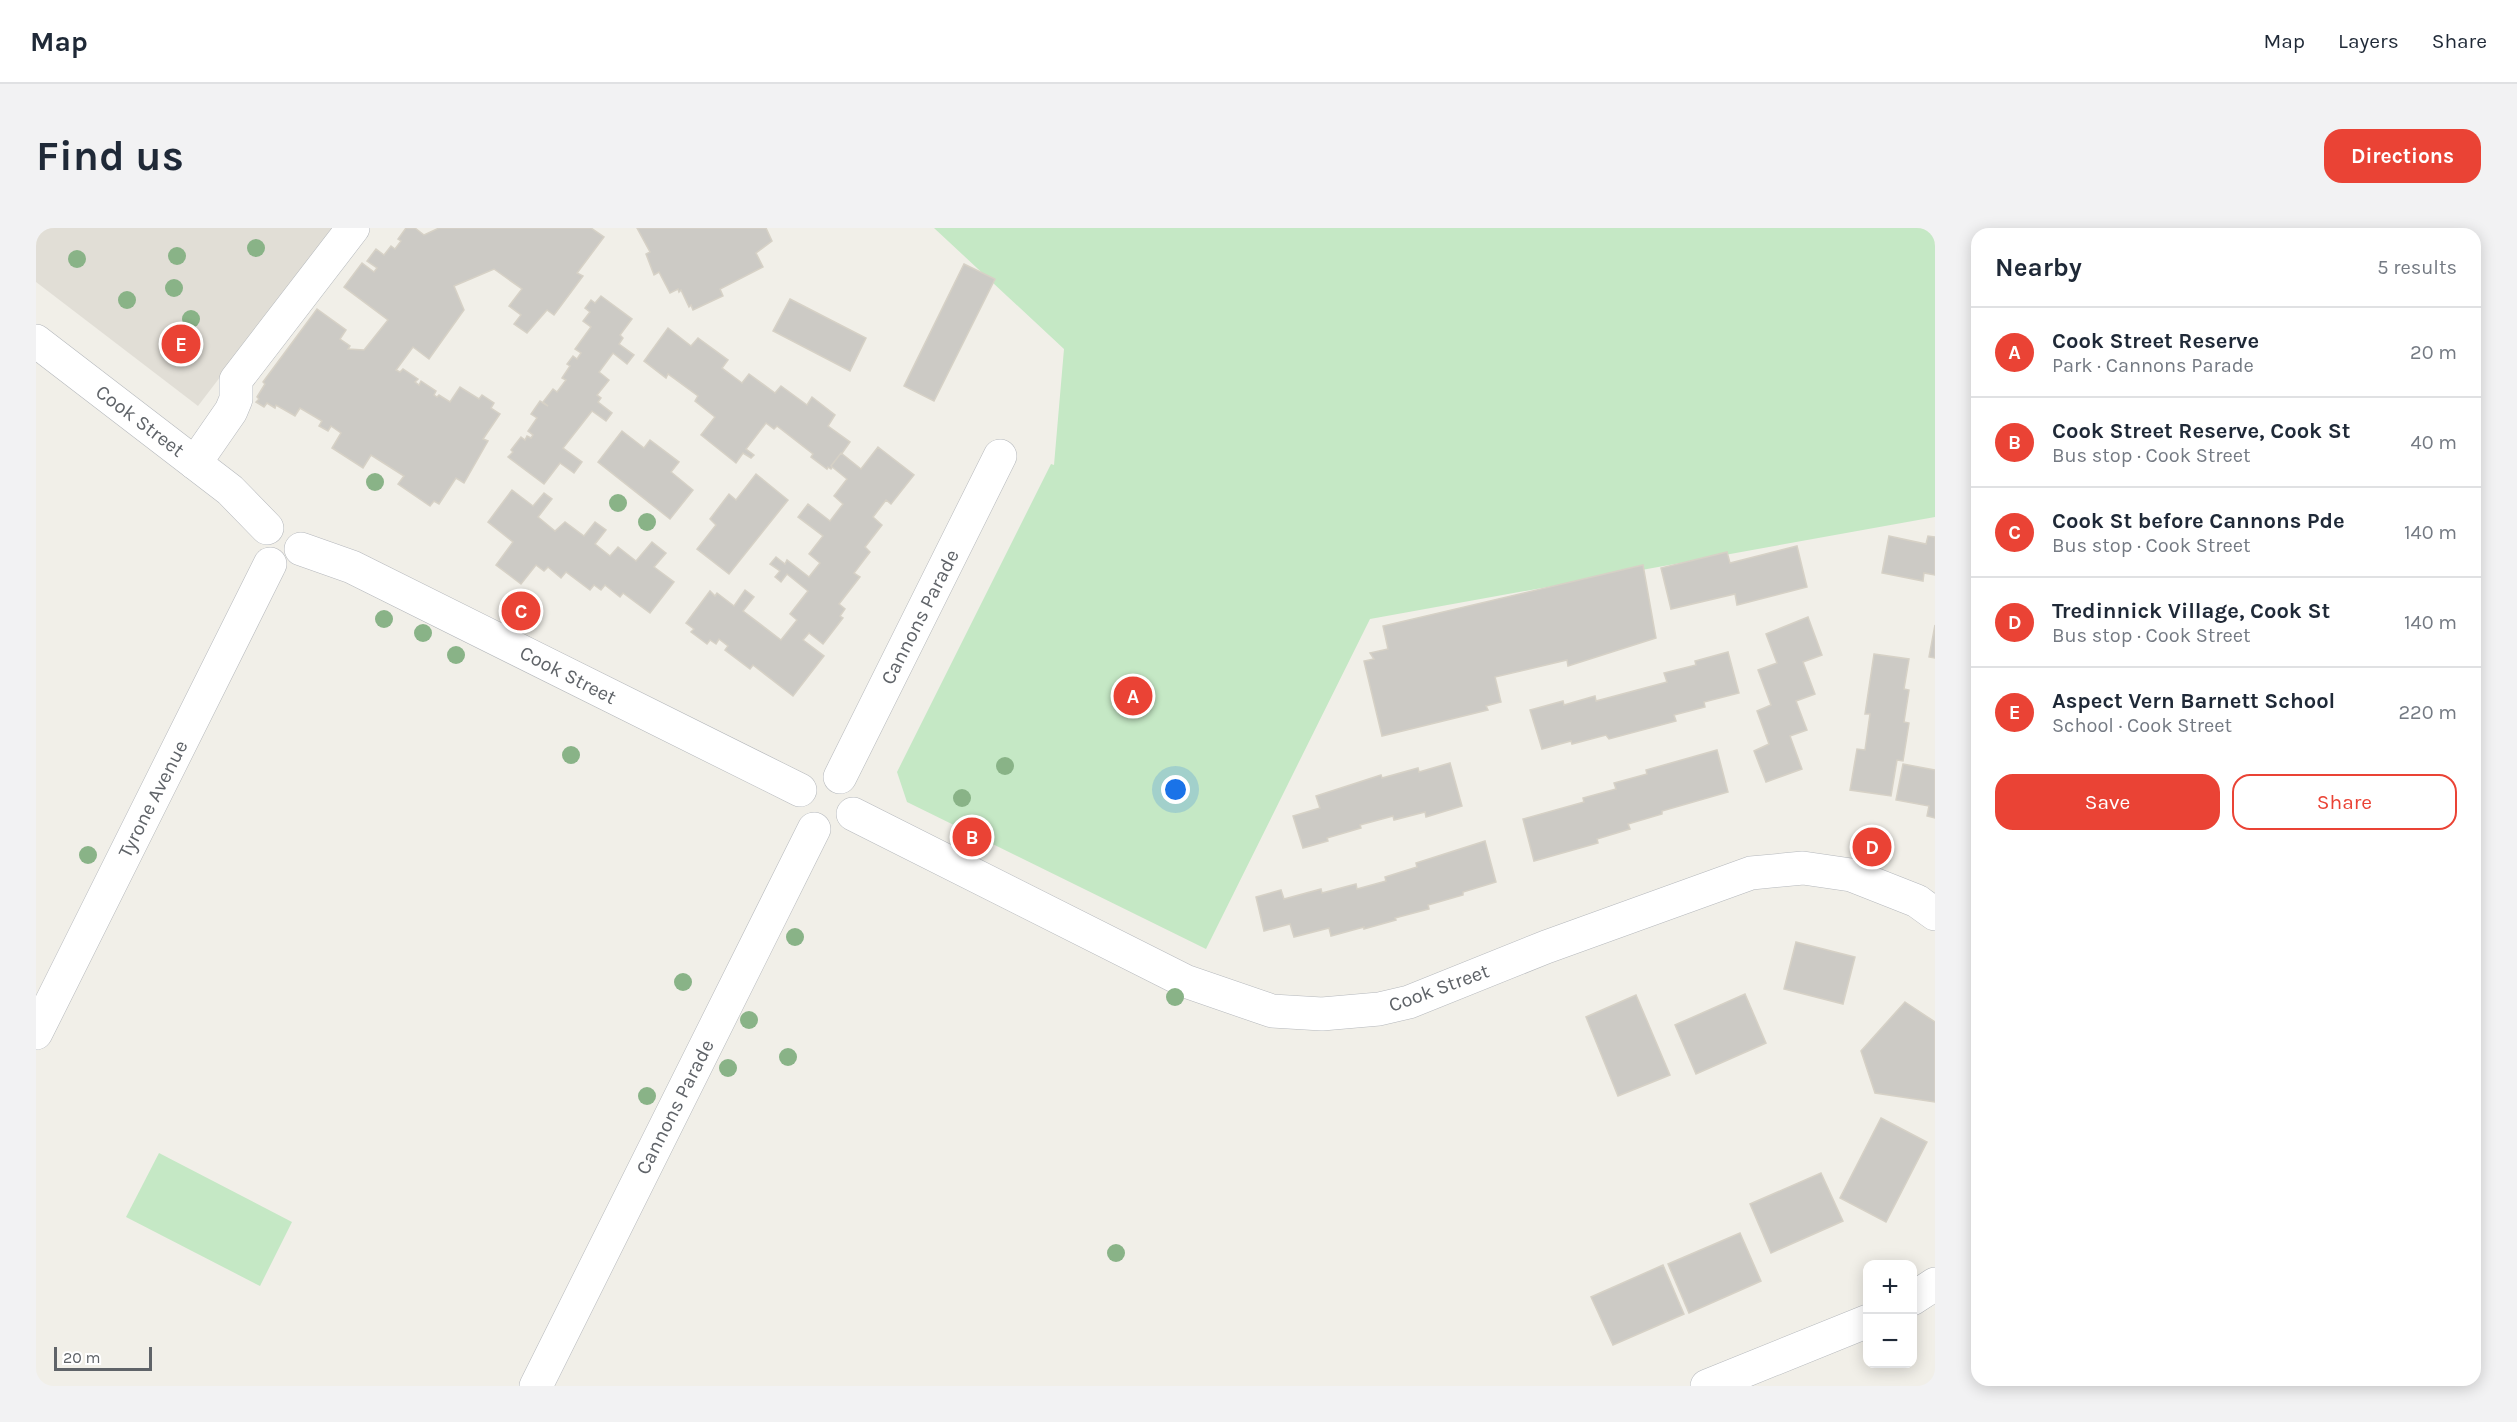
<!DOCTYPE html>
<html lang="en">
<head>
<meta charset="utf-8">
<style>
	:root { --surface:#fff; --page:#f2f2f3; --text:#1f2937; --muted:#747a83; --line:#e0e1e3; --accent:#ea4335 }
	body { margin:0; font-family:Karla,sans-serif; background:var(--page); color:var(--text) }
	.controls { position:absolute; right:18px; bottom:18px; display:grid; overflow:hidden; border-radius:12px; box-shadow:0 3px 15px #0003 }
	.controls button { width:54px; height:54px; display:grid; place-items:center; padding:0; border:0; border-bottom:2px solid var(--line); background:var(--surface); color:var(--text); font:30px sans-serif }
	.scale { position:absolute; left:18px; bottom:15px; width:98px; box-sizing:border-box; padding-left:6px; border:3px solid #5f6368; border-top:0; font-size:16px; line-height:21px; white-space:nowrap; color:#5f6368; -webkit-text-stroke:4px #fff; paint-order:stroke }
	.you { position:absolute; left:1140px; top:562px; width:21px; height:21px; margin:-15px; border:4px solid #fff; border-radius:50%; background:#1a73e8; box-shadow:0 0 0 9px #1a73e833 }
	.badge { display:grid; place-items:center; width:39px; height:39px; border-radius:50%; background:var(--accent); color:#fff; font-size:20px; font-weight:700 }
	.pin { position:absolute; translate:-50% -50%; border:3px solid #fff; box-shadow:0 2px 6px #0006 }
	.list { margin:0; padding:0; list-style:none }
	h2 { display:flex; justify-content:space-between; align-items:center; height:78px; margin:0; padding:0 24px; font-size:26px }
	h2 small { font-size:20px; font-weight:400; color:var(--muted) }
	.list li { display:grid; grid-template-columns:39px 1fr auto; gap:18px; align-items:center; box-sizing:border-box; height:90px; padding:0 24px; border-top:2px solid var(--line) }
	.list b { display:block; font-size:22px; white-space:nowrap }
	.list p { margin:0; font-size:20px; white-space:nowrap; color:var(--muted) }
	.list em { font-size:20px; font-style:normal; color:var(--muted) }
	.actions { display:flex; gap:12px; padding:18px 24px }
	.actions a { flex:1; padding:14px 0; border:2px solid var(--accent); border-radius:18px; text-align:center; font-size:21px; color:var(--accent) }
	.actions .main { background:var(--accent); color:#fff }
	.map { position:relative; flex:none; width:1899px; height:1158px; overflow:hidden; border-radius:18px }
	header { display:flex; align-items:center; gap:36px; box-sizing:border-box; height:84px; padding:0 30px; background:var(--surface); border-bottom:2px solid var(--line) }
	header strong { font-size:28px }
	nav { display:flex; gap:33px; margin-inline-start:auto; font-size:21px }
	.intro { display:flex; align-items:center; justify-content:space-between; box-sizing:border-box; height:144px; padding:0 36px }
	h1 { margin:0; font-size:42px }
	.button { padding:15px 27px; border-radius:18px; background:var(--accent); color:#fff; font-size:21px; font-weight:700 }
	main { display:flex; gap:36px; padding:0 36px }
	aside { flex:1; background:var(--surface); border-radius:18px; box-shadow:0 3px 15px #0003 }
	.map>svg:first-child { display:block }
</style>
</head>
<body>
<header>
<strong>Map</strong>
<nav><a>Map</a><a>Layers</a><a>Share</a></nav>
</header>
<div class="intro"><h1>Find us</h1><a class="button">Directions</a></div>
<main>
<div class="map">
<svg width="1899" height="1158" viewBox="0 0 1899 1158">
	<rect width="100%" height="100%" fill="#f1efe8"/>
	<path fill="#e1ded6" d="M0,0H298L162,178L0,54Z"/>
	<g fill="#c5e8c5">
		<path d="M898,0H1899V289L1334,391L1170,721L871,574L861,544L1015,236L1018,237L1028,121Z"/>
		<path d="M123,925L256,994L224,1058L90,989Z"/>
	</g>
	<g fill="#cccac5" stroke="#d6d1c6" stroke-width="1.5">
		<path d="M370,0H379L388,7L403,0H555L568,9L541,45L547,48L518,87L511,82L491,105L478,96L485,87L473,78L486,61L458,41L418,58L428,82L393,131L377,119L360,142L364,144L367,141L382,151L379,154L383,157L385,153L400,163L398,167L401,169L403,167L414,174L424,159L443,171L446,167L458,175L455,180L464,186L447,211L452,213L428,255L420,250L403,276L398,273L394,278L362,256L368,248L335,227L327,240L296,220L305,205L295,198L292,203L283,198L286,193L264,180L259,188L240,177L239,180L231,175L228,179L220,174L223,171L221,169L229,156L227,154L281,81L310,102L304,111L314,118L312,121L328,122L352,92L308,59L326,35L338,44L341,40L331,33L340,21L348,27L355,18L359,21L365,13L362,11Z"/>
		<path d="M601,0H730L736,13L720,25L727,39L684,61L687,68L657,82L655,77L653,79L645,62L643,64L642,61L634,65L623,44L618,47L610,26L614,24Z"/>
		<path d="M928,36L959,51L898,173L868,158Z"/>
		<path d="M565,68L596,91L584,107L587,110L583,116L598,127L591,136L577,125L563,144L573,152L561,167L565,170L562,174L576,185L570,193L556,183L527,220L546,234L538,245L524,235L508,256L472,229L477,224L475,222L485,209L489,212L491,208L495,210L497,207L492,203L501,190L495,186L504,173L512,178L507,174L517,161L521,164L530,152L526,150L534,138L531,136L537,128L541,131L545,125L539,121L555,99L547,93L554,84L549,80L555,72L559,75Z"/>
		<path d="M754,71L830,110L814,143L737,103Z"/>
		<path d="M632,100L655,118L662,110L692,132L686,140L706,155L713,146L739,165L745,158L771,177L776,169L799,187L792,198L814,214L795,241L792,239L791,241L775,229L777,226L741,198L738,201L730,195L710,221L718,227L715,230L707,225L700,235L665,207L679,189L659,173L662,168L632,146L630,150L608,133Z"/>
		<path d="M586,203L608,220L614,212L643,234L635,244L657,262L634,291L562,234Z"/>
		<path d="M842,219L878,247L855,276L850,272L837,289L846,297L829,319L834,324L818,345L824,349L803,376L809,381L804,388L807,390L787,416L773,405L767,412L788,428L757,468L717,437L714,441L689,422L692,418L683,411L680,416L674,412L671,416L655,404L658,401L650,395L674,363L679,368L681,365L698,378L709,362L718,369L707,383L745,412L761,392L754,386L772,363L751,346L745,354L739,349L744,343L734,336L740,329L749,336L751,332L773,349L784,335L773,326L787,308L762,289L772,276L794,293L807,276L798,268L811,251L795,238L805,225L825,241Z"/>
		<path d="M720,246L752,272L693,346L661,321L680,297L674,291L693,266L700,272Z"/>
		<path d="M476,262L497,278L508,265L516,271L502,289L519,303L529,294L548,308L559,294L570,302L559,316L574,328L582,319L600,333L616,314L630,325L618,339L638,354L614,385L587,365L584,369L569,357L565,362L558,357L554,362L530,344L525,350L512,339L508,343L500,337L485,356L460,337L477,314L452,294Z"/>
		<path d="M1853,308L1890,316L1892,308L1899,309V347L1888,345L1887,353L1846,345Z"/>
		<path d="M1761,318L1771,359L1701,377L1699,366L1635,381L1625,340L1691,324L1694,335Z"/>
		<path d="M1607,337L1620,410L1532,438L1531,432L1459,449L1465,474L1450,478L1452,482L1346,508L1328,433L1338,431L1334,425L1352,421L1347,398Z"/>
		<path d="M1772,389L1786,427L1767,434L1779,466L1760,473L1771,502L1754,508L1766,541L1730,554L1718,523L1733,516L1721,483L1735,477L1722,442L1741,435L1730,406Z"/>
		<path d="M1899,397V430L1893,429Z"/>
		<path d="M1692,424L1703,465L1668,474L1669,479L1638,487L1640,493L1573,511L1570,507L1536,516L1535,513L1506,521L1494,482L1527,473L1528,477L1559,468L1560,473L1631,454L1628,445L1660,437L1659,433Z"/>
		<path d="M1838,426L1873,431L1868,461L1873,462L1868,494L1873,495L1867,533L1861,532L1855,568L1814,562L1821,521L1829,522L1834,486H1829Z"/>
		<path d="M1681,522L1692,564L1626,583V586L1592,596L1594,601L1561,611L1562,615L1498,633L1487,591L1548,574L1547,570L1580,561L1578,555L1611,546L1610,542Z"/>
		<path d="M1414,535L1426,578L1390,589L1389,584L1358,592L1357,588L1324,597L1325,600L1291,610L1292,613L1267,620L1257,588L1284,580L1280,568L1345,547L1346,550L1382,540L1383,544Z"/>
		<path d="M1867,536L1899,542V590L1891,588L1893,578L1860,572Z"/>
		<path d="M1449,613L1460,654L1427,664V667L1392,677L1393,681L1359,690L1360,692L1328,701V699L1295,708L1293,700L1258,709L1254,696L1228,703L1220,669L1245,662L1248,671L1285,661L1286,665L1320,656L1321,661L1350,653L1349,649L1381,639L1380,635Z"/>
		<path d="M1760,714L1819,729L1807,776L1748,761Z"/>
		<path d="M1709,766L1730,815L1660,846L1639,797Z"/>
		<path d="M1600,767L1634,847L1582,868L1550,789Z"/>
		<path d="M1869,774L1899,794V874L1839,865L1825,823Z"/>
		<path d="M1845,890L1891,914L1850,994L1804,970Z"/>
		<path d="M1785,945L1807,993L1735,1025L1714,976Z"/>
		<path d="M1704,1005L1725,1053L1653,1085L1632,1036Z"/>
		<path d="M1627,1037L1648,1086L1577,1117L1555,1069Z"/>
	</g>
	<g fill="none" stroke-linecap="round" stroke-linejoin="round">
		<g stroke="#b5b8bc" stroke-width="34">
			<g id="minor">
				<path d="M0,113L194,262L231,300"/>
				<path d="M159,235L195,183L200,171V152L317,0"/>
				<path d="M265,321L316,339L764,562"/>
				<path d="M804,549L964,228"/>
				<path d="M817,586L1149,753L1236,783L1286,786L1343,781L1373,774L1510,719L1715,645L1767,640L1815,647L1881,673L1899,686"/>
				<path d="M0,805L234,336"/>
				<path d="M1876,1071L1899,1056"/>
				<path d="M500,1158L778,601"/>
				<path d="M1671,1158L1832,1093"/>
			</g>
		</g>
		<use href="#minor" stroke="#fff" stroke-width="33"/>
	</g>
	<g fill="#89b387">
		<circle cx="220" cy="20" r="9"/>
		<circle cx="141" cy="28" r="9"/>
		<circle cx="41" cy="31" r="9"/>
		<circle cx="138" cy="60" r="9"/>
		<circle cx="91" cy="72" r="9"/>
		<circle cx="155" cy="91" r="9"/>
		<circle cx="339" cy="254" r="9"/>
		<circle cx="582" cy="275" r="9"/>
		<circle cx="611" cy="294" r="9"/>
		<circle cx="348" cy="391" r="9"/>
		<circle cx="387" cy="405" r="9"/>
		<circle cx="420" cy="427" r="9"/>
		<circle cx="535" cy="527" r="9"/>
		<circle cx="969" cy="538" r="9"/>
		<circle cx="926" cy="570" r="9"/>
		<circle cx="52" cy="627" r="9"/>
		<circle cx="759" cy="709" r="9"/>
		<circle cx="647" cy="754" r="9"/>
		<circle cx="1139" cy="769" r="9"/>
		<circle cx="713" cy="792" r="9"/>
		<circle cx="752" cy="829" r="9"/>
		<circle cx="692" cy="840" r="9"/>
		<circle cx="611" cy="868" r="9"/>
		<circle cx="1080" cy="1025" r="9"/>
	</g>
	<g text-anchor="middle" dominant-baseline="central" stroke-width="5" stroke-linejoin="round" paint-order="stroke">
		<g font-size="20" fill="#5f6368" stroke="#fff">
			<text transform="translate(104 193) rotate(37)">Cook Street</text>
			<text transform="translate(884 389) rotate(-63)">Cannons Parade</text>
			<text transform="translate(532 447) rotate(27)">Cook Street</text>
			<text transform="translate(117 571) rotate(-63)">Tyrone Avenue</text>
			<text transform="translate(1403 760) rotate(-20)">Cook Street</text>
			<text transform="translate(639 879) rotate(-63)">Cannons Parade</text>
		</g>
	</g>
</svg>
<div class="controls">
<button>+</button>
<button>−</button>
</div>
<div class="scale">20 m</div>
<div class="you"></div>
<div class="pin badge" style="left:1097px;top:468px">A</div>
<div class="pin badge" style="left:936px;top:609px">B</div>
<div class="pin badge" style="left:485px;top:383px">C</div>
<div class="pin badge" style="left:1836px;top:619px">D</div>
<div class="pin badge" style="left:145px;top:116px">E</div>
</div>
<aside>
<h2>Nearby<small>5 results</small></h2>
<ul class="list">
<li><span class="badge">A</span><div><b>Cook Street Reserve</b><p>Park · Cannons Parade</p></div><em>20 m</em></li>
<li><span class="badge">B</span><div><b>Cook Street Reserve, Cook St</b><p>Bus stop · Cook Street</p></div><em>40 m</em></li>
<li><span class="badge">C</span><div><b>Cook St before Cannons Pde</b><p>Bus stop · Cook Street</p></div><em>140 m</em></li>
<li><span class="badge">D</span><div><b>Tredinnick Village, Cook St</b><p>Bus stop · Cook Street</p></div><em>140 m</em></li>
<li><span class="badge">E</span><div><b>Aspect Vern Barnett School</b><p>School · Cook Street</p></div><em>220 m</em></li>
</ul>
<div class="actions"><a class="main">Save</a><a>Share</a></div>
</aside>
</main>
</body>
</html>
